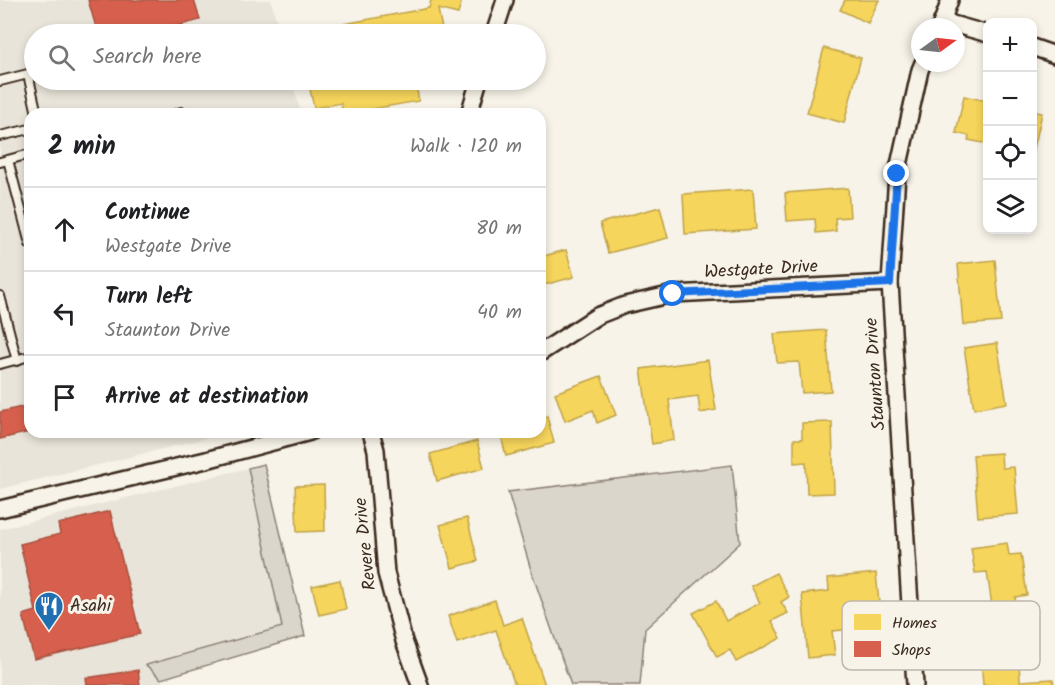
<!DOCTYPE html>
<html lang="en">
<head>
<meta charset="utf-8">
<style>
	:root { --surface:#fff; --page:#f6f6f6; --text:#202124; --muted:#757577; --line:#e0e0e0 }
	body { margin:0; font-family:Kalam,sans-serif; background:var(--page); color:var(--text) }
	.controls { position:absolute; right:18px; top:18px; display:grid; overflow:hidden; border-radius:12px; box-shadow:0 3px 9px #0003 }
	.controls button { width:54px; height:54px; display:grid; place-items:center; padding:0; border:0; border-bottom:2px solid var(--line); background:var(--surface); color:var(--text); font:30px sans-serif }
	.compass { position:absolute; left:911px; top:18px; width:54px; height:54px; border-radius:50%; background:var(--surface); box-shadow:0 3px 9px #0003; rotate:75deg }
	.stop { position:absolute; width:18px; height:18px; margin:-14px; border:4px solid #1a73e8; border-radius:50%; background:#fff }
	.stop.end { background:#1a73e8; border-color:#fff; box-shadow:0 2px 6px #0008 }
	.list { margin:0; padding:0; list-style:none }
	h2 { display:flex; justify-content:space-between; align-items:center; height:78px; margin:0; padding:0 24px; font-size:26px }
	h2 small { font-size:20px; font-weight:400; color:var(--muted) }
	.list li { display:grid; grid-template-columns:39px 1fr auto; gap:18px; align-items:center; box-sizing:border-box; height:84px; padding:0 24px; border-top:2px solid var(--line) }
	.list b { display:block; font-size:22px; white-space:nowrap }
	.list p { margin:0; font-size:20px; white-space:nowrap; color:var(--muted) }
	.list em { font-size:20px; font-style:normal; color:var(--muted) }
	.icon { flex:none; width:33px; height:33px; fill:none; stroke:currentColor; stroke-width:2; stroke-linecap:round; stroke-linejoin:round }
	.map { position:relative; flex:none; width:1055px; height:685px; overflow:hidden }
	.search { position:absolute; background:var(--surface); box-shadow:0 3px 9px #0003; left:24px; top:24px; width:522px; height:66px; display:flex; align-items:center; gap:15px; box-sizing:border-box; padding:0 21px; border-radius:33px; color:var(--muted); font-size:22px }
	.panel { position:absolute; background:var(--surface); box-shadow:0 3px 9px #0003; left:24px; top:108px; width:522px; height:330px; border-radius:18px }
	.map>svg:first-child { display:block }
</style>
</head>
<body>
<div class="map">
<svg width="1055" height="685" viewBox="0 0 1055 685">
	<rect width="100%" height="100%" fill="#f7f3e8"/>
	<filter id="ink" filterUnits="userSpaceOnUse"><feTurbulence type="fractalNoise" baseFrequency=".0167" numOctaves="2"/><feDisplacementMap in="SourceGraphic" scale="12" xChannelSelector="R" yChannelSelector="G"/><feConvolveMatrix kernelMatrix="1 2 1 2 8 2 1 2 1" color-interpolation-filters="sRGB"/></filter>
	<g filter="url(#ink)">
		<g fill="#e9e4d9">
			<path d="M0,0H271L280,34H34V80H292L301,114H30V432H231L0,489Z"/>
			<path d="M248,468L282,628L146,665L161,679L162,685H0V529Z"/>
		</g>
		<g fill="#dbd6cb" stroke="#8b8074" stroke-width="1.5">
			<path d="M264,464L305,636L161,679L146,665L282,627L248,468Z"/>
			<path d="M732,465L740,543L645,629L640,685H571L531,570L508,492Z"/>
		</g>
		<g fill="#f6d55c" stroke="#bea249" stroke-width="1.5">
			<path d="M431,0H462L458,14L438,9L443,34H312L311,30L429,8Z"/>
			<path d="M845,0H879L868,23L840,10Z"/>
			<path d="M824,48L861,58L844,123L807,113Z"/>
			<path d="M308,80H337L338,86L344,87L384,80H415L419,101L343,114L341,103L314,108Z"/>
			<path d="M964,96L988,101V144L968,140L969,136L956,133Z"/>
			<path d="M1032,111L1042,113L1033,154H1032Z"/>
			<path d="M848,188L850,217L835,218L836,231L816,233L815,219L787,221L785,193Z"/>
			<path d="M753,189L756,229L685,234L683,194Z"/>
			<path d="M660,207L668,238L608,253L600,223Z"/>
			<path d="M566,250L574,277L540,286V257Z"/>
			<path d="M995,260L1001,322L963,325L958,264Z"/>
			<path d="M826,330L831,391L802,393L799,362L777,363L774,334Z"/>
			<path d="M997,343L1007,403L974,409L964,348Z"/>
			<path d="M708,360L716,410L700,413L698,396L669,400L674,440L652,444L641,369Z"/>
			<path d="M601,376L616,415L597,423L593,410L565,421L555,393Z"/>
			<path d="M547,416L554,443L506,456L500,432H540V418Z"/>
			<path d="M832,422L834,493L807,494L806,462L794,463V439H802V423Z"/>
			<path d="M477,441L484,468L437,481L430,454Z"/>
			<path d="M1001,453L1002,468L1014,467L1018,514L978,517L973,455Z"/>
			<path d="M324,485L325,531L297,532L295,486Z"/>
			<path d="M467,518L478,561L452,568L440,525Z"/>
			<path d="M1007,543L1009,555L1021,554L1027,595L1015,597L1017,609L993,613L987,572L975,573L971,548Z"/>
			<path d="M776,573L789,597L781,602L788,613L772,621L781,638L736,662L730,650L717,657L693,613L716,601L726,621L760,603L751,586Z"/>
			<path d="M876,573L885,663L858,666L854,629L832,631L835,655L808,658L802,594L829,591L828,578Z"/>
			<path d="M340,580L346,609L319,615L312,586Z"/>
			<path d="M495,600L503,625L522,618L545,685H515L496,630L457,643L448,616Z"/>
			<path d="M1018,641L1020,681L1053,679L1054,685H983L980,643Z"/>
		</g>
		<g fill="#d6604d" stroke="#a8503f" stroke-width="1.5">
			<path d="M88,0H194L200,20L146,34H98Z"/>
			<path d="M30,405V432L0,439V412Z"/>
			<path d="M110,511L140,634L34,659L23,615L36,611L20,544L60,534L58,524Z"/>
			<path d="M138,670L140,685H87L86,678Z"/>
		</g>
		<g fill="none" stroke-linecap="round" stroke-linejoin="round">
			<g stroke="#3b2a1e" stroke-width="12">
				<g id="service">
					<path d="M0,81L28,74L37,114"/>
					<path d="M176,114L181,112"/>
					<path d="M0,136L30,129"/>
					<path d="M8,160L30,244"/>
					<path d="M0,162L30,154"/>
					<path d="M0,296L17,361"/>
					<path d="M0,364L30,356"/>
				</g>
			</g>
			<g stroke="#3b2a1e" stroke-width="20">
				<g id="minor">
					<path d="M942,21L988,34"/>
					<path d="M940,27L950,0"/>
					<path d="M494,34L505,0"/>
					<path d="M1032,47L1055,55"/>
					<path d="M469,114L479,80"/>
					<path d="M540,353L597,316L625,305L673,294L890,283"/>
					<path d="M371,432L376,450L386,573L404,641L420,685"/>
					<path d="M0,509L206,460L310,432"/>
					<path d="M915,685L890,283L897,174L920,70L923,63"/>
				</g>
			</g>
			<use href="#service" stroke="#f7f3e8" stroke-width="8"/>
			<use href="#minor" stroke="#f7f3e8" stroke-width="15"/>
		</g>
	</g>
	<g fill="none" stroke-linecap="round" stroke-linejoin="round" filter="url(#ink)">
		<path stroke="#1a73e8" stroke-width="8" d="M673,294L890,283L897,174"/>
	</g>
	<defs>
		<g id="restaurant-pin" transform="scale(1.5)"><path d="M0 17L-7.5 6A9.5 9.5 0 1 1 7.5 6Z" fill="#1f6fb2" stroke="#f7f3e8"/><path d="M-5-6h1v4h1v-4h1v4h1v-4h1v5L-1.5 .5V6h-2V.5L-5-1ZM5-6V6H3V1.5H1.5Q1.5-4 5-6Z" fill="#fff"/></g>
	</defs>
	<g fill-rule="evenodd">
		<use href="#restaurant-pin" x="49" y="606"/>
	</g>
	<g text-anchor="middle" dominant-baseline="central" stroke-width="6" stroke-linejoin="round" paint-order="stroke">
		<g font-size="18" fill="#3b2a1e" stroke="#f7f3e8">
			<text transform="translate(761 270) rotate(-3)">Westgate Drive</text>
			<text transform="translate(876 374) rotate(-94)">Staunton Drive</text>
			<text transform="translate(366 544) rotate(-96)">Revere Drive</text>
		</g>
		<g font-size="18" fill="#3b2a1e" stroke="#f7f3e8" text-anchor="start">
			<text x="70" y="606">Asahi</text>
		</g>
	</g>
	<rect x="842" y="601" width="198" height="69" rx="9" fill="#f7f3e8" stroke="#bfb7ab" stroke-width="1.5"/>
	<rect x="854" y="614" width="27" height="16" fill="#f6d55c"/>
	<rect x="854" y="641" width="27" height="16" fill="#d6604d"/>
	<g font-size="16" fill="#3b2a1e">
		<text x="892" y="628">Homes</text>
		<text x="892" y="655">Shops</text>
	</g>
</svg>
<div class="controls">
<button>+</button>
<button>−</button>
<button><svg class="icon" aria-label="locate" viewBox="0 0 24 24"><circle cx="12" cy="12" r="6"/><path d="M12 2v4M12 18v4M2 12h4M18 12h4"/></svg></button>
<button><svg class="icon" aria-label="layers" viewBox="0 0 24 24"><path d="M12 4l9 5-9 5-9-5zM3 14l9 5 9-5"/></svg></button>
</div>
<svg class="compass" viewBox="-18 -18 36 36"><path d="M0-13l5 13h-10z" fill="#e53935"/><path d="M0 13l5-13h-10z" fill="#757577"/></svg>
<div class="stop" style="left:673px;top:294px"></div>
<div class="stop end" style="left:897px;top:174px"></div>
<div class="search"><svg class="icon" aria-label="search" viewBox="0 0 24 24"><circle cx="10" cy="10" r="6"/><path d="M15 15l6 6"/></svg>Search here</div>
<section class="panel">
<h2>2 min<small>Walk · 120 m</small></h2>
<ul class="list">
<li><svg class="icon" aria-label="ahead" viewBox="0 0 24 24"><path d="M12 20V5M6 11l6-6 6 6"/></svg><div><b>Continue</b><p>Westgate Drive</p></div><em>80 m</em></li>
<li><svg class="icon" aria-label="left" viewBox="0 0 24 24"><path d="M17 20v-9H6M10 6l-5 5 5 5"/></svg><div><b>Turn left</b><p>Staunton Drive</p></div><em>40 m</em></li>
<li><svg class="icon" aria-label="arrive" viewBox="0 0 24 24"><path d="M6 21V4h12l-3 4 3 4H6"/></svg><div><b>Arrive at destination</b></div></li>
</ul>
</section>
</div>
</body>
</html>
